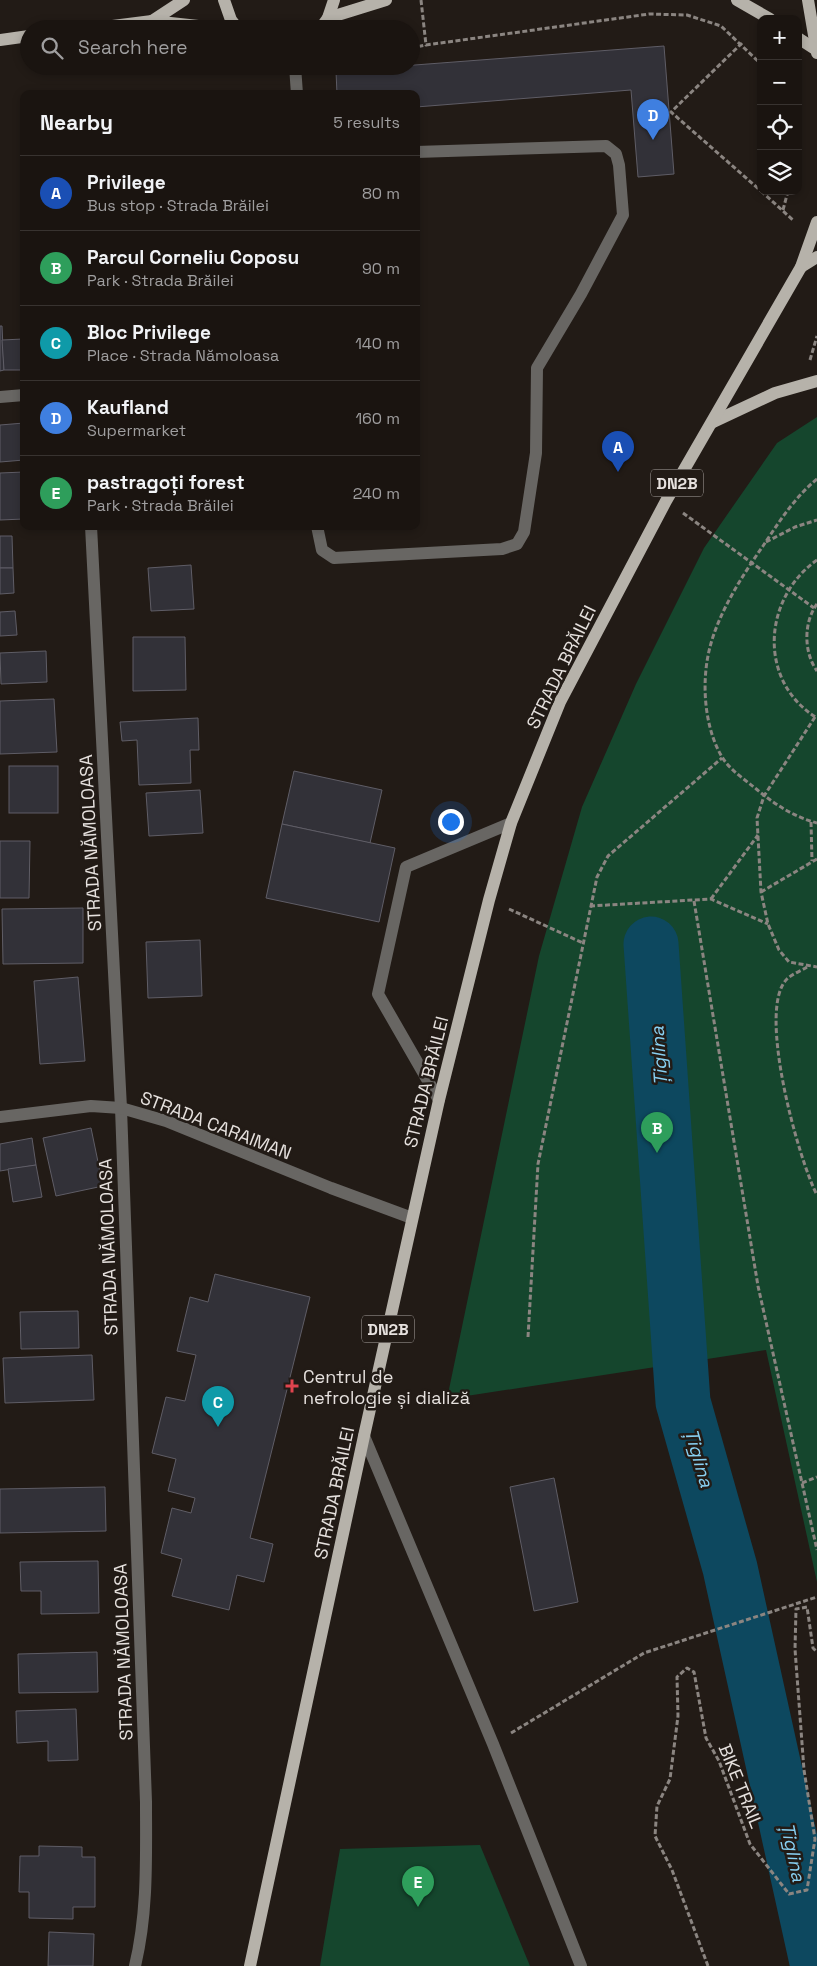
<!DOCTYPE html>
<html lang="en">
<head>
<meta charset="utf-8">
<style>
	:root { --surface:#1a1410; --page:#27211e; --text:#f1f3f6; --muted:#9f9e9f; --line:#383330; --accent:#88bbfc }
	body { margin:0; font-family:"Space Grotesk",sans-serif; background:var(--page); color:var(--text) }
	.controls { position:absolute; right:15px; top:15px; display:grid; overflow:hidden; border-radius:10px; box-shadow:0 2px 8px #0003 }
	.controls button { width:45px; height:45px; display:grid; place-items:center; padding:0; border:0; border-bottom:1px solid var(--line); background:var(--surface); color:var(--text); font:25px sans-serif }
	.you { position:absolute; left:450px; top:821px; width:18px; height:18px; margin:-12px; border:4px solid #fff; border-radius:50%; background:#1a73e8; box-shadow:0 0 0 8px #1a73e833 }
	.badge { display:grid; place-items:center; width:32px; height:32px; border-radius:50%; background:var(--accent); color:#fff; font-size:16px; font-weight:700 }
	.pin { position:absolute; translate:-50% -41px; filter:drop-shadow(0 1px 2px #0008) }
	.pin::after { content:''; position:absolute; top:26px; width:18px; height:15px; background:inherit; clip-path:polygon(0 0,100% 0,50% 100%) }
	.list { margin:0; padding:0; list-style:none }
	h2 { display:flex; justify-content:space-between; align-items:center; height:65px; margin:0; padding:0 20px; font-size:21px }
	h2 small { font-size:16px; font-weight:400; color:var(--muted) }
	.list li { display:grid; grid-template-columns:32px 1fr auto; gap:15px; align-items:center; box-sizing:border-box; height:75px; padding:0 20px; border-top:1px solid var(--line) }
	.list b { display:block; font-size:19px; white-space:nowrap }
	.list p { margin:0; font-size:16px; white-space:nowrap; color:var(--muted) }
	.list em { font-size:16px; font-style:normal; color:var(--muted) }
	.icon { flex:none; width:28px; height:28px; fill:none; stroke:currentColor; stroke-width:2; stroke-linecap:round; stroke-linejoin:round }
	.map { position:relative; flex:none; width:817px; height:1966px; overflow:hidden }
	.search { position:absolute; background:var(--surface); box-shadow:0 2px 8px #0003; left:20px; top:20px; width:400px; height:55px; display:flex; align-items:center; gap:12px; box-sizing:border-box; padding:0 18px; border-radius:28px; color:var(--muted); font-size:19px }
	.panel { position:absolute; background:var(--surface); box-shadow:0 2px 8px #0003; left:20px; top:90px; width:400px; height:440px; border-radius:10px }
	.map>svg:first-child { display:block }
</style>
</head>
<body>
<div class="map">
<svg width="817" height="1966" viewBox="0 0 817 1966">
	<rect width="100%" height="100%" fill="#221b16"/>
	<g fill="#15462d">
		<path d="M817,417V1582L766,1350L447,1399L539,956L582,807L636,684L704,548L777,443Z"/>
		<path d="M480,1845L530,1966H320L340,1849Z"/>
	</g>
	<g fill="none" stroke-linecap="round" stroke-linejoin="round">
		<path stroke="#0d485f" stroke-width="55" d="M651,944L683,1402L730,1568L817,1962"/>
	</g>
	<g fill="#323138" stroke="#5f5d66">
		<path d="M664,46L674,174L638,177L631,90L416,107V94H337L336,71Z"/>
		<path d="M0,326H2L4,370L0,371Z"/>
		<path d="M23,339L24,370H4L2,340Z"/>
		<path d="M24,423V460L0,462V425Z"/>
		<path d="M24,472V519L0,520V473Z"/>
		<path d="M0,536H12L13,568H0Z"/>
		<path d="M191,565L194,609L151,611L148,568Z"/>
		<path d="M0,568H13L14,593L0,594Z"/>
		<path d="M15,611L17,635L0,636V612Z"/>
		<path d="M133,637H185L186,690L133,691Z"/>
		<path d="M46,651L47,682L1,684L0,653Z"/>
		<path d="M54,699L57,752L0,754V701Z"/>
		<path d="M198,718L199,750H190L191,783L139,785L137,740L122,741L120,722Z"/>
		<rect x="9" y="766" width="49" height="47"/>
		<path d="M294,771L382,790L370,843L282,824Z"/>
		<path d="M200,790L203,833L149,836L146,793Z"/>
		<path d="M282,824L395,848L379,922L266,898Z"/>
		<path d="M0,841H30L29,898H0Z"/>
		<path d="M83,908V963L3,964L2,909Z"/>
		<path d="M200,940L202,996L148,998L146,942Z"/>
		<path d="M78,977L85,1061L40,1064L34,981Z"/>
		<path d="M91,1128L103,1186L56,1196L43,1138Z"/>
		<path d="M32,1138L36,1165L0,1171V1144Z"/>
		<path d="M36,1165L42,1197L13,1202L8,1169Z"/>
		<path d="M215,1274L310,1297L250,1538L273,1544L264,1582L237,1575L229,1610L172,1596L182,1559L161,1553L172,1508L191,1513L195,1498L168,1491L176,1459L152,1453L166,1397L185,1401L196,1355L177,1351L190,1297L208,1302Z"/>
		<path d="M78,1311L79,1348L21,1349L20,1312Z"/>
		<path d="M92,1355L94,1400L5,1403L3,1358Z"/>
		<path d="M554,1478L578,1602L534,1611L510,1487Z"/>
		<path d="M105,1487L106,1531L0,1533V1489Z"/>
		<path d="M98,1561L99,1613L41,1614V1591H21L20,1562Z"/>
		<path d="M97,1652L98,1692L19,1693L18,1654Z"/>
		<path d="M76,1709L78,1760L48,1761V1741L17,1743L16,1711Z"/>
		<path d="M39,1846L82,1847V1857H95V1907H73V1919L29,1918V1892H19L20,1856H39Z"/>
		<path d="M49,1932L94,1934L93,1966H48Z"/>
	</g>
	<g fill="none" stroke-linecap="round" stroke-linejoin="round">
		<g stroke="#8b8581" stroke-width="3" stroke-dasharray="5 2.5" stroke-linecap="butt">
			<path d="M421,0L426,45L649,14L687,15L721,26L761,64"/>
			<path d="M742,43L671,112L761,191"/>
			<path d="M411,48L426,45"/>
			<path d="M761,191L794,221"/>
			<path d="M783,210L788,191"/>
			<path d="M810,360L817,336"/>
			<path d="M817,479C794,498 779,522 763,546C742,576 719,612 710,647C701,681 704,727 722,757C730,770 744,779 755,788C774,804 794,817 817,823"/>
			<path d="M683,513L814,608"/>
			<path d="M766,542L795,527L817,520"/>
			<path d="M817,560C763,598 757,681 817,718"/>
			<path d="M817,604C803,623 804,653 817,671"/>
			<path d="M815,717L764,796L757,818L761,892L768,924L779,950L789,962L817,967"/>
			<path d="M811,822L812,861"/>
			<path d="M761,892L817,859"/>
			<path d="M711,899L758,835"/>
			<path d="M694,901L758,1286L817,1550"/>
			<path d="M590,906L711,899L768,924"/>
			<path d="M509,909L583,943"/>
			<path d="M807,967C801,971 792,974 787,979C756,1009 799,1161 817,1195"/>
			<path d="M528,1337L538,1164L597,877L608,856L722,758"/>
			<path d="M802,1483L817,1477"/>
			<path d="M511,1733L644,1653L817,1597"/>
			<path d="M708,1966L672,1870L655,1836L657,1806L670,1779L678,1716L677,1677L687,1668L694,1672L706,1738L719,1761L750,1844L789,1894L807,1890L815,1839L804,1770L795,1649L796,1609L807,1607L813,1648L817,1652"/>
		</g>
		<g stroke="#686663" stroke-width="12">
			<path d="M295,66L297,94"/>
			<path d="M0,397L24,395"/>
			<path d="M91,526L121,1108L146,1802C146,1857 148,1912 135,1966"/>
			<path d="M317,526L322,550L334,558L502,549L517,544L524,532L536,453L537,368L581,294L623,215L619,165L616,154L606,146L416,152"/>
			<path d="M439,1100L378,994L406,867L511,823"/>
			<path d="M0,1117L91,1106L121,1108L166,1121L331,1188L412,1218"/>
			<path d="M364,1436L493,1744L581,1966"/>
		</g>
		<g stroke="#b6b2aa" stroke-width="12">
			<path d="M224,0L231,20L238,29"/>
			<path d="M737,0L770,19"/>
			<path d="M808,0L817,53"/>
			<path d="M328,18L386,0"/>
			<path d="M152,21L184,0"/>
			<path d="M89,29L152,21L226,29"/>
			<path d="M320,29L328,18L334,0"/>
			<path d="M798,38L815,49"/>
			<path d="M0,40L29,36"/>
			<path d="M801,267L817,257"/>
			<path d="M713,422L775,393L817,381"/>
			<path d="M250,1966L364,1436L439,1100L489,900L511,823L560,702L666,501L801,267L817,222"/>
		</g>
	</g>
	<path fill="#e0444e" stroke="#221b16" stroke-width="2" d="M289.5 1378.5h5v5h5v5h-5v5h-5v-5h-5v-5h5z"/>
	<g text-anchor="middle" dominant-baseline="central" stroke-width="5" stroke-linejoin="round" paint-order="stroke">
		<g fill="#221b16" stroke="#aba6a2" stroke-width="1">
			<rect x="651" y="469.5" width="52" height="27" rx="4"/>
			<rect x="362" y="1315.5" width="52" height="27" rx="4"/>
		</g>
		<g font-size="16" font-weight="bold" fill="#e6e1de">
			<text x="677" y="483">DN2B</text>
			<text x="388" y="1329">DN2B</text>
		</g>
		<g font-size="18" fill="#e6e1de" stroke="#221b16">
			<text transform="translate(561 667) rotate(-64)">STRADA BRĂILEI</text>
			<text transform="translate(90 843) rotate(-93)">STRADA NĂMOLOASA</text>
			<text transform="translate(426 1082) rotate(-76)">STRADA BRĂILEI</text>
			<text transform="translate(216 1125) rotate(21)">STRADA CARAIMAN</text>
			<text transform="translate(108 1247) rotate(-92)">STRADA NĂMOLOASA</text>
			<text transform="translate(334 1493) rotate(-78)">STRADA BRĂILEI</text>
			<text transform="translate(123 1652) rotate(-92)">STRADA NĂMOLOASA</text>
			<text transform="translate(741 1786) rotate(68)">BIKE TRAIL</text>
		</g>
		<g font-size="18" fill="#e6e1de" stroke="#221b16" text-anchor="start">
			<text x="303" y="1376">Centrul de<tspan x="303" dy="21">nefrologie și dializă</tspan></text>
		</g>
		<g font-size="19" font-style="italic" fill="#88d0f2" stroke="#221b16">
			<text transform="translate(659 1056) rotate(-94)">Țiglina</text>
			<text transform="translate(699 1458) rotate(74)">Țiglina</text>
			<text transform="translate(793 1852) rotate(78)">Țiglina</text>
		</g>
	</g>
</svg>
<div class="controls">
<button>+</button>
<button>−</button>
<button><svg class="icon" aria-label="locate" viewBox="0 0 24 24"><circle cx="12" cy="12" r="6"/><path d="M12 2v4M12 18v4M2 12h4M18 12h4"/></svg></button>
<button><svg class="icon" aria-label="layers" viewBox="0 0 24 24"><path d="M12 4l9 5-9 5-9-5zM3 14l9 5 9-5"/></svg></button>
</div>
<div class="you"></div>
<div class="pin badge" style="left:618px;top:472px;background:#1a4fb4">A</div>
<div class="pin badge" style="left:657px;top:1153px;background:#2e9e5b">B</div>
<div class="pin badge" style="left:218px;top:1427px;background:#0f9aa8">C</div>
<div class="pin badge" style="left:653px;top:140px;background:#3f7fe0">D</div>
<div class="pin badge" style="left:418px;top:1907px;background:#2e9e5b">E</div>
<div class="search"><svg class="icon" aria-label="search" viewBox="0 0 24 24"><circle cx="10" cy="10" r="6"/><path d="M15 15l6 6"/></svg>Search here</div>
<section class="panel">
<h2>Nearby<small>5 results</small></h2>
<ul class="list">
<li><span class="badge" style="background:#1a4fb4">A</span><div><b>Privilege</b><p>Bus stop · Strada Brăilei</p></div><em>80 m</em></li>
<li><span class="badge" style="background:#2e9e5b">B</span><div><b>Parcul Corneliu Coposu</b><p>Park · Strada Brăilei</p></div><em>90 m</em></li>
<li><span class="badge" style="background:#0f9aa8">C</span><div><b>Bloc Privilege</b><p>Place · Strada Nămoloasa</p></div><em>140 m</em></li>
<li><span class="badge" style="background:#3f7fe0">D</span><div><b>Kaufland</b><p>Supermarket</p></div><em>160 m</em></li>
<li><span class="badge" style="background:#2e9e5b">E</span><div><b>pastragoți forest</b><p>Park · Strada Brăilei</p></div><em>240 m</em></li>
</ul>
</section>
</div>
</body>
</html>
